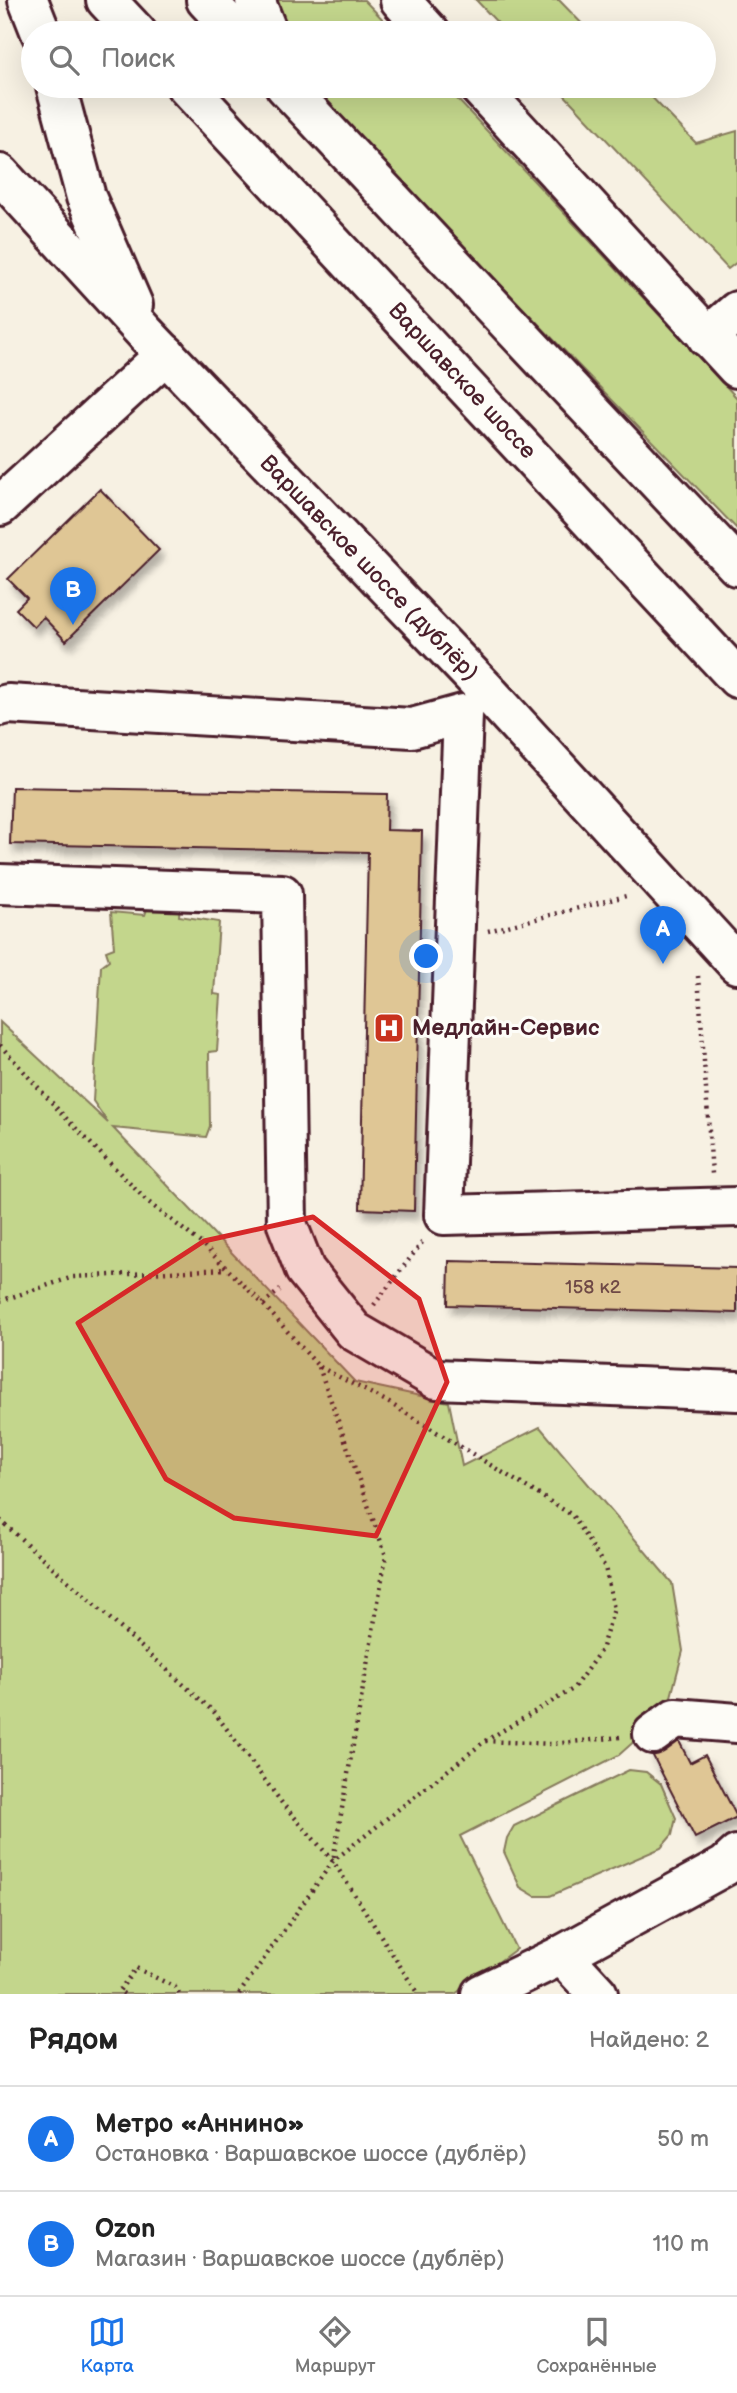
<!DOCTYPE html>
<html lang="ru">
<head>
<meta charset="utf-8">
<style>
	:root { --surface:#fff; --page:#f2f2f2; --text:#222; --muted:#767676; --line:#e0e0e0; --accent:#1a73e8 }
	body { margin:0; font-family:"Balsamiq Sans",sans-serif; background:var(--page); color:var(--text) }
	.you { position:absolute; left:427px; top:957px; width:24px; height:24px; margin:-18px; border:5px solid #fff; border-radius:50%; background:#1a73e8; box-shadow:0 0 0 10px #1a73e833 }
	.badge { display:grid; place-items:center; width:46px; height:46px; border-radius:50%; background:var(--accent); color:#fff; font-size:23px; font-weight:700 }
	.pin { position:absolute; translate:-50% -58px; filter:drop-shadow(0 2px 4px #0008) }
	.pin::after { content:''; position:absolute; top:37px; width:24px; height:21px; background:inherit; clip-path:polygon(0 0,100% 0,50% 100%) }
	.list { margin:0; padding:0; list-style:none }
	h2 { display:flex; justify-content:space-between; align-items:center; height:91px; margin:0; padding:0 28px; font-size:30px }
	h2 small { font-size:23px; font-weight:400; color:var(--muted) }
	.list li { display:grid; grid-template-columns:46px 1fr auto; gap:21px; align-items:center; box-sizing:border-box; height:105px; padding:0 28px; border-top:2px solid var(--line) }
	.list b { display:block; font-size:26px; white-space:nowrap }
	.list p { margin:0; font-size:23px; white-space:nowrap; color:var(--muted) }
	.list em { font-size:23px; font-style:normal; color:var(--muted) }
	.icon { flex:none; width:38px; height:38px; fill:none; stroke:currentColor; stroke-width:2; stroke-linecap:round; stroke-linejoin:round }
	.map { position:relative; flex:none; width:737px; height:1994px; overflow:hidden }
	.search { position:absolute; background:var(--surface); box-shadow:0 7px 28px #0002; left:21px; right:21px; top:21px; height:77px; display:flex; align-items:center; gap:18px; box-sizing:border-box; padding:0 24px; border-radius:38px; color:var(--muted); font-size:26px }
	.sheet { height:301px; background:var(--surface) }
	nav { display:flex; justify-content:space-around; align-items:center; box-sizing:border-box; height:98px; border-top:2px solid var(--line); background:var(--surface); font-size:19px; color:var(--muted) }
	nav a { display:grid; justify-items:center; gap:4px }
	nav .on { color:var(--accent) }
	.map>svg:first-child { display:block }
</style>
</head>
<body>
<div class="map">
<svg width="737" height="1994" viewBox="0 0 737 1994">
	<defs>
		<filter id="shadow"><feDropShadow dx="4.5" dy="8" stdDeviation="3.5" flood-color="#0004"/></filter>
	</defs>
	<rect width="100%" height="100%" fill="#f7f1e3"/>
	<filter id="ink" filterUnits="userSpaceOnUse"><feTurbulence type="fractalNoise" baseFrequency=".0143" numOctaves="2"/><feDisplacementMap in="SourceGraphic" scale="14" xChannelSelector="R" yChannelSelector="G"/><feConvolveMatrix kernelMatrix="1 2 1 2 8 2 1 2 1" color-interpolation-filters="sRGB"/></filter>
	<g filter="url(#ink)">
		<g fill="#c3d68c" stroke="#867a5c" stroke-width="2">
			<path d="M271,0H364L396,33H285Z"/>
			<path d="M476,0H559L591,33H507Z"/>
			<path d="M308,86H445L737,398V529Z"/>
			<path d="M556,86H641L696,143L737,131V262L728,269Z"/>
			<path d="M149,903L180,906L179,916L219,922L214,994L221,995L217,1051L209,1052L210,1126L206,1137L113,1128L355,1382L449,1402L462,1466L540,1427L672,1583L683,1651L667,1712L619,1755L460,1836L516,1949L455,1994H0V1022L108,1123L93,1101L101,966L109,960L106,951L114,948L111,912L145,915Z"/>
			<path d="M629,1770L646,1772L661,1784L676,1818L672,1835L661,1848L550,1896H535L520,1887L504,1852L507,1838L514,1826Z"/>
		</g>
		<g fill="#dfc695" stroke="#4a1f2b" stroke-width="2" filter="url(#shadow)">
			<path d="M100,489L159,550L66,641L43,617L34,627L16,609L27,598L8,579Z"/>
			<path d="M12,787L387,794L386,830L422,831L414,1211L360,1209L368,852L10,844Z"/>
			<path d="M449,1261L737,1268V1313L448,1305Z"/>
			<path d="M677,1737L690,1763L705,1755L737,1817L695,1838L650,1750Z"/>
		</g>
		<g fill="none" stroke-linecap="round" stroke-linejoin="round">
			<g stroke="#4a1f2b" stroke-width="44">
				<g id="minor">
					<path d="M707,337L737,311"/>
					<path d="M0,506L166,354"/>
					<path d="M0,706L8,704L412,728L463,714L444,1215L737,1207"/>
					<path d="M0,884L282,894L287,1224L305,1270L354,1331L436,1379L737,1391"/>
					<path d="M653,1734L675,1718L737,1723"/>
					<path d="M562,1955L598,1994"/>
					<path d="M481,1994L562,1955L725,1866L737,1855"/>
				</g>
			</g>
			<g stroke="#4a1f2b" stroke-width="44">
				<g id="major">
					<path d="M28,0L41,33"/>
					<path d="M106,0L137,33"/>
					<path d="M206,0L237,33"/>
					<path d="M255,0L268,33"/>
					<path d="M400,0L430,33"/>
					<path d="M56,86L86,197L133,305"/>
					<path d="M186,86L737,678"/>
					<path d="M285,86L737,566"/>
					<path d="M478,86L737,368"/>
					<path d="M0,174L145,333L484,688L737,964"/>
				</g>
			</g>
			<g stroke="#4a1f2b" stroke-width="4.5" stroke-dasharray="2 5" stroke-linecap="butt">
				<path d="M488,931L626,896"/>
				<path d="M698,976L712,1174"/>
				<path d="M0,1045L63,1115L147,1201L202,1244L263,1304L318,1366L386,1401L572,1515L605,1567L614,1609L601,1650L573,1689L485,1741"/>
				<path d="M0,1301L73,1277L226,1269"/>
				<path d="M263,1304L280,1290"/>
				<path d="M374,1305L424,1240"/>
				<path d="M319,1367L386,1556L333,1860"/>
				<path d="M0,1520L214,1712L282,1803L333,1861L418,1994"/>
				<path d="M124,1994L119,1991L136,1968L175,1987L179,1994"/>
				<path d="M239,1994L333,1861L485,1741L553,1744L620,1737"/>
			</g>
			<use href="#minor" stroke="#fdfcf7" stroke-width="38"/>
			<use href="#major" stroke="#fdfcf7" stroke-width="38"/>
		</g>
	</g>
	<path fill="#d62828" fill-opacity="0.2" stroke="#d62828" stroke-width="5" stroke-linejoin="round" d="M313,1217L419,1299L447,1382L376,1536L234,1518L166,1479L78,1323L204,1241Z"/>
	<defs>
		<g id="hospital-square" transform="scale(1.575)"><rect x="-9" y="-9" width="18" height="18" rx="4" fill="#c8321e" stroke="#fdfcf7"/><path d="M-5-5h3v3.5h4V-5h3V5h-3V1.5h-4V5h-3Z" fill="#fff"/></g>
	</defs>
	<g fill-rule="evenodd">
		<use href="#hospital-square" x="389" y="1028"/>
	</g>
	<g text-anchor="middle" dominant-baseline="central" stroke-width="6" stroke-linejoin="round" paint-order="stroke">
		<g font-size="19" fill="#6f4946">
			<text x="593" y="1287">158 к2</text>
		</g>
		<g font-size="23" fill="#4a1f2b" stroke="#fdfcf7">
			<text transform="translate(462 381) rotate(47)">Варшавское шоссе</text>
			<text transform="translate(369 568) rotate(46)">Варшавское шоссе (дублёр)</text>
		</g>
		<g font-size="23" font-weight="bold" fill="#4a1f2b" stroke="#fdfcf7" text-anchor="start">
			<text x="412" y="1028">Медлайн-Сервис</text>
		</g>
	</g>
</svg>
<div class="you"></div>
<div class="pin badge" style="left:663px;top:964px">A</div>
<div class="pin badge" style="left:73px;top:625px">B</div>
<div class="search"><svg class="icon" aria-label="search" viewBox="0 0 24 24"><circle cx="10" cy="10" r="6"/><path d="M15 15l6 6"/></svg>Поиск</div>
</div>
<section class="sheet">
<h2>Рядом<small>Найдено: 2</small></h2>
<ul class="list">
<li><span class="badge">A</span><div><b>Метро «Аннино»</b><p>Остановка · Варшавское шоссе (дублёр)</p></div><em>50 m</em></li>
<li><span class="badge">B</span><div><b>Ozon</b><p>Магазин · Варшавское шоссе (дублёр)</p></div><em>110 m</em></li>
</ul>
</section>
<nav>
<a class="on"><svg class="icon" aria-label="map" viewBox="0 0 24 24"><path d="M3 6l6-2 6 2 6-2v14l-6 2-6-2-6 2zM9 4v14M15 6v14"/></svg>Карта</a>
<a><svg class="icon" aria-label="directions" viewBox="0 0 24 24"><path d="M12 3l9 9-9 9-9-9zM9 14v-3h6M13 9l2 2-2 2"/></svg>Маршрут</a>
<a><svg class="icon" aria-label="saved" viewBox="0 0 24 24"><path d="M7 4h10v16l-5-4-5 4z"/></svg>Сохранённые</a>
</nav>
</body>
</html>
